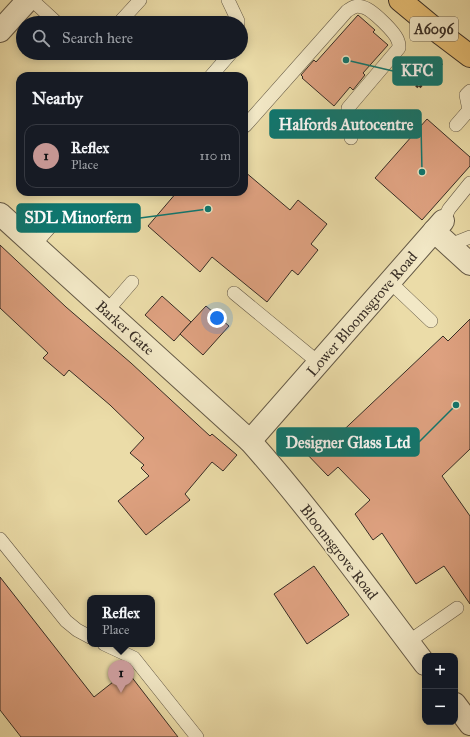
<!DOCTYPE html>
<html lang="en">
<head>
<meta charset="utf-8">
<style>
	:root { --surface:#171b24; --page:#20242c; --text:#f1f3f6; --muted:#9ea1a6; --line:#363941; --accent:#c59692 }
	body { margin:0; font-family:"IM FELL Great Primer",serif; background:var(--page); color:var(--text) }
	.controls { position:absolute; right:12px; bottom:12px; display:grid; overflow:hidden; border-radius:8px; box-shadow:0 2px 10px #0003 }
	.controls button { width:36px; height:36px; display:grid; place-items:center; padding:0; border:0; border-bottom:1px solid var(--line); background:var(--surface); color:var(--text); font:20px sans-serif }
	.you { position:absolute; left:217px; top:318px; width:14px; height:14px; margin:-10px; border:3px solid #fff; border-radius:50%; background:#1a73e8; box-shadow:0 0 0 6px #1a73e833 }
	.badge { display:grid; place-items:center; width:26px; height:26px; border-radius:50%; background:var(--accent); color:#111; font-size:13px; font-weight:700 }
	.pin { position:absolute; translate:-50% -33px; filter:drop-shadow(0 1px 2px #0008) }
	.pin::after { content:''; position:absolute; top:21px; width:14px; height:12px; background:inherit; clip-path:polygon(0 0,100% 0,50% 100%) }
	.popup { position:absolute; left:87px; top:595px; width:68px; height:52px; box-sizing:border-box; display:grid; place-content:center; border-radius:8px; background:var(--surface); filter:drop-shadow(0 1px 3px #0005); font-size:13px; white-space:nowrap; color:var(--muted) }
	.popup b { font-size:15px; color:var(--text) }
	.popup::after { content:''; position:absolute; left:50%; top:100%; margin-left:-8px; border:8px solid transparent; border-top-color:var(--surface) }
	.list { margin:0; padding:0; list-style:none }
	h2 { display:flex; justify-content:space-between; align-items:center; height:52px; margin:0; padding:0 16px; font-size:17px }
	h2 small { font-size:13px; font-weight:400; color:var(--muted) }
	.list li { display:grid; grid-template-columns:26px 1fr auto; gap:12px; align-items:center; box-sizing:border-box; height:64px; margin:0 8px 8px; padding:0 8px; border:1px solid var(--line); border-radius:12px }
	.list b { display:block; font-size:15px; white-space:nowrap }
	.list p { margin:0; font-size:13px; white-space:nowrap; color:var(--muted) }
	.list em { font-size:13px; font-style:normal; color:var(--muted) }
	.icon { flex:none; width:22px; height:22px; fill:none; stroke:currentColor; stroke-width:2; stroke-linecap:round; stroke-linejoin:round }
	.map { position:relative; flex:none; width:470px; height:737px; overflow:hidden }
	.search { position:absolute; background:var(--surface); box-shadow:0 2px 10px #0003; left:16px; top:16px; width:232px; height:44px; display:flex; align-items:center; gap:10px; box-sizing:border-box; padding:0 14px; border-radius:22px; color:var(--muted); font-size:15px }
	.panel { position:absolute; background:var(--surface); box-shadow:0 2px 10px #0003; left:16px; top:72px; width:232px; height:124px; border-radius:12px }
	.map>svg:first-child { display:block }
</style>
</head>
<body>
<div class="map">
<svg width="470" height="737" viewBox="0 0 470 737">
	<rect width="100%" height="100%" fill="#ebdca8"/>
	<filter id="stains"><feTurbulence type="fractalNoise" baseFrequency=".005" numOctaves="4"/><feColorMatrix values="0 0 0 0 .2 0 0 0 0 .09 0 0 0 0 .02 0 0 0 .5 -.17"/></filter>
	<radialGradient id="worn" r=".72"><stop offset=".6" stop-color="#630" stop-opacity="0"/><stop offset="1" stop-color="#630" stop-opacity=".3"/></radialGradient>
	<g fill="#dea180" stroke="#372d25">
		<path d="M358,15L375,30L373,32L388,45L363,73L365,75L353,90L350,87L334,106L302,78L303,77L301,75L314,60L316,62Z"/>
		<path d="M427,119L470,157V166L422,220L375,178Z"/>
		<path d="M244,171L290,210L298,200L327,224L311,244L318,250L298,275L292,270L267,302L212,257L200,272L148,226L177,192H244Z"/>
		<path d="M0,245L66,307L131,363L210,436L212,434L237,455L223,471L212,462L185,494L190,500L146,535L118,501L149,476L141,468L144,465L130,453L144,438L110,405L69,370L64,376L43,358L48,353L0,308Z"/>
		<path d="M162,296L191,322L174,341L145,315Z"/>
		<path d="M206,306L229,326L203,355L180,334Z"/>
		<path d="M470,319V449L442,476L470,516V604L444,566L416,584L382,533L373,540L355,514L370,500L338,467L328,476L302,449L322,430L332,441L443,336L448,341Z"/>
		<path d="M314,566L349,615L307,644L274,594Z"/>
		<path d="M0,577L94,697L127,671L178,737H21L0,710Z"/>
	</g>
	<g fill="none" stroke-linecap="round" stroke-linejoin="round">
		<g stroke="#645946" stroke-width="14">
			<g id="lane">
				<path d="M32,0L57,23"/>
				<path d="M228,0L238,21V23"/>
				<path d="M119,23L140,0"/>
				<path d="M211,76L231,53"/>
				<path d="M456,125L469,110L466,95L470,91"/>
				<path d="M245,126L347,11C353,7 356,5 362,7C371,8 396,33 398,41C399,42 399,47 399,48L348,108L351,138"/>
				<path d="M443,221L449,209L470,183"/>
				<path d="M34,245L59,217"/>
				<path d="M450,245L470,237"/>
				<path d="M390,282L431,321"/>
				<path d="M234,293L319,363"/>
				<path d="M107,311L132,282"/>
				<path d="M0,539L66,621L77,630L90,637"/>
				<path d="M408,642L457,608"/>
				<path d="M104,644L134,658L197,737"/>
			</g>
		</g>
		<g stroke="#645946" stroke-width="24">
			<g id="street">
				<path d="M0,31L28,0"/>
				<path d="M0,214L250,441C313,512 368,589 425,664"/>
				<path d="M434,231L470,264"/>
				<path d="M250,441L443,221"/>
				<path d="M455,704L470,724"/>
			</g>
		</g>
		<g stroke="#372d25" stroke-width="24">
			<path id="primary" d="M400,0L441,34L470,56"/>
		</g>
		<path stroke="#372d25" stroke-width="2.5" stroke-dasharray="3 2" stroke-linecap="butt" d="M401,72L419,88L440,65L443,63"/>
		<use href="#lane" stroke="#f2e8c6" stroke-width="13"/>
		<use href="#street" stroke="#f2e8c6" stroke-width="22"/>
		<use href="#primary" stroke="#e6be74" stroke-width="22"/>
	</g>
	<g text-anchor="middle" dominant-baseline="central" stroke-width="3.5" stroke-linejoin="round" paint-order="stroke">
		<rect fill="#f2e8c6" stroke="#6f6555" stroke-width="1" x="410" y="17" width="48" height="24" rx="3"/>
		<g font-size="14" font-weight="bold" fill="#372d25">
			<text x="434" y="29">A6096</text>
		</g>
		<g font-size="15" fill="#372d25" stroke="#f2e8c6">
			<text transform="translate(362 314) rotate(-49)">Lower Bloomsgrove Road</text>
			<text transform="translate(125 328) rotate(42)">Barker Gate</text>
			<text transform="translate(339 552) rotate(52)">Bloomsgrove Road</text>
		</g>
	</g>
	<path fill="none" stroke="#0f766e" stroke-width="1.5" d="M346 60L393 71M422 172L421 124M208 209L140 218M456 405L419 442"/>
	<g fill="#0f766e" stroke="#f2e8c6" stroke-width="1.5">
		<circle cx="346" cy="60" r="4"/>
		<circle cx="422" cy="172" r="4"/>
		<circle cx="208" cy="209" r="4"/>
		<circle cx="456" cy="405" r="4"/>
	</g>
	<g fill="#0f766e" stroke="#0f766e" stroke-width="1.5">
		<rect x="393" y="57" width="49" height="28" rx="4"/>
		<rect x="270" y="110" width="151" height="28" rx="4"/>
		<rect x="17" y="204" width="123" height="28" rx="4"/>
		<rect x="277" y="428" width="142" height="28" rx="4"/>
	</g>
	<g font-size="16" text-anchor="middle" font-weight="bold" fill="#fff">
		<text x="417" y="76">KFC</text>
		<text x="346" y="130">Halfords Autocentre</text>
		<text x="78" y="223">SDL Minorfern</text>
		<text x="348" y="448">Designer Glass Ltd</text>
	</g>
	<rect width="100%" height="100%" filter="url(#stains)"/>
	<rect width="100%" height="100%" fill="url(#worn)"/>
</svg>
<div class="controls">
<button>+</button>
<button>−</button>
</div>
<div class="you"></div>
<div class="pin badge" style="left:121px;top:693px">1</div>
<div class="popup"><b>Reflex</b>Place</div>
<div class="search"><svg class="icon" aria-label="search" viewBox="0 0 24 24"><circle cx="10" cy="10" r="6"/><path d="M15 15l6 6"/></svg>Search here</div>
<section class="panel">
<h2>Nearby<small></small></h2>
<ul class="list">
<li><span class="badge">1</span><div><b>Reflex</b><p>Place</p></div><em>110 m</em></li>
</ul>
</section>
</div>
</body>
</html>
